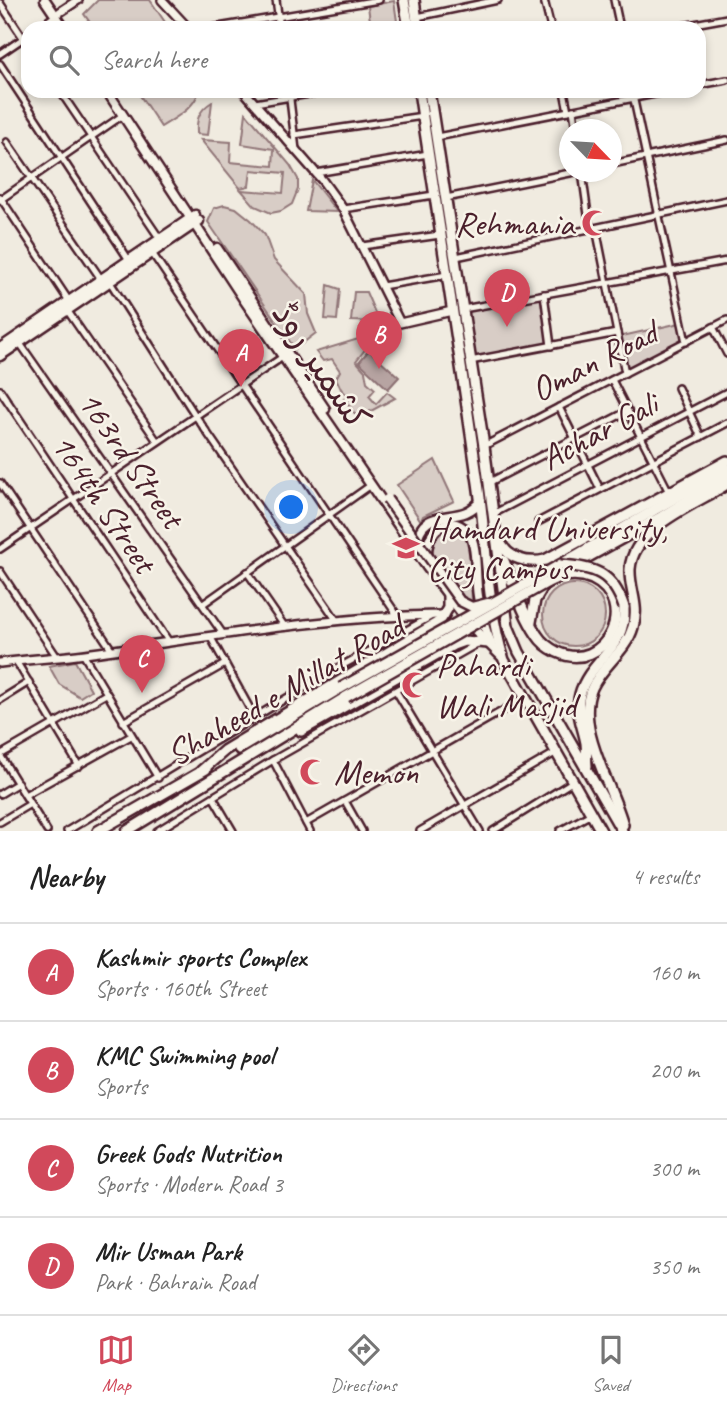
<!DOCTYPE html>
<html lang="en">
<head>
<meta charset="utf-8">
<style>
	:root { --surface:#fff; --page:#f2f2f2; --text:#222; --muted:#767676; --line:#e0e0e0; --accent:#d1495b }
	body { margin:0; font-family:Caveat,"Playpen Sans Arabic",sans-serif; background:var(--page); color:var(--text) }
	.compass { position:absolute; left:559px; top:119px; width:63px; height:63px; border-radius:50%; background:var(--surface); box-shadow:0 4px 10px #0003; rotate:115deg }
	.you { position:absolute; left:292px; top:508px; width:24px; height:24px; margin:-18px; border:5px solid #fff; border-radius:50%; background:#1a73e8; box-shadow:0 0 0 10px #1a73e833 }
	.badge { display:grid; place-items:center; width:46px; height:46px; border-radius:50%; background:var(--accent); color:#fff; font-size:23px; font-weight:700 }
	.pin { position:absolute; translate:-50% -58px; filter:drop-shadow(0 2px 4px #0008) }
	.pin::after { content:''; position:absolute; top:37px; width:24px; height:21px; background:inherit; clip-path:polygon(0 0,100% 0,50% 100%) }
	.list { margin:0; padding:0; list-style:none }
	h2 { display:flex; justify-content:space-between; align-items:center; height:91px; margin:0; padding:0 28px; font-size:30px }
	h2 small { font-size:23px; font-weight:400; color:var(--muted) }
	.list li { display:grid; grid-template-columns:46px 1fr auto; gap:21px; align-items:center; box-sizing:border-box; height:98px; padding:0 28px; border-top:2px solid var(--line) }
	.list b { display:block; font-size:26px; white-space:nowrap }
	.list p { margin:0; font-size:23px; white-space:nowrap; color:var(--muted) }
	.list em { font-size:23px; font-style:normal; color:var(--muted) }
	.icon { flex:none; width:38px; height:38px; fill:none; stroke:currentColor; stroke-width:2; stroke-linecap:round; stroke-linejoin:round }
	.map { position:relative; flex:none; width:727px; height:831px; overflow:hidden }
	.search { position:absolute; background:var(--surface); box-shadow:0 4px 10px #0003; left:21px; right:21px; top:21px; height:77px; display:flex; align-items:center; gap:18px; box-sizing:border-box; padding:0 24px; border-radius:21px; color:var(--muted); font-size:26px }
	.sheet { height:483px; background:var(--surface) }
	nav { display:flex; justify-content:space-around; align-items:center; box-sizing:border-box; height:98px; border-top:2px solid var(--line); background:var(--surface); font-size:19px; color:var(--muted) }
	nav a { display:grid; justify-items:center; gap:4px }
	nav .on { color:var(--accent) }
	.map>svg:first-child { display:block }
</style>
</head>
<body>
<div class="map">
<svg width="727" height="831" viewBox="0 0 727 831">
	<rect width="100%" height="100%" fill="#f0ebe0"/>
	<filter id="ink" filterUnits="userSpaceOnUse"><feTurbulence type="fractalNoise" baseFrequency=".0143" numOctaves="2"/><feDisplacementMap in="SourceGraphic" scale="14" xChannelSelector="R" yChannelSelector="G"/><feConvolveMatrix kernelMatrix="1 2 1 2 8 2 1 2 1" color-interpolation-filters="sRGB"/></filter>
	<g filter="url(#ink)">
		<g fill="#d8cdc6" stroke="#917678" stroke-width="2">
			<path d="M98,0H150L169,28H94L84,14Z"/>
			<path d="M394,1L398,28H371L368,6Z"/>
			<path d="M137,91H199C194,109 176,117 161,127Z"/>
			<path d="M212,102L208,135L197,134C196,119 199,110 212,102Z"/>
			<path d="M246,113L290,165L298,179V189L292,204L281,211L271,213L255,206L241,190L283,193L285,173L251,170L249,186L240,188L201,140L231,142L230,162L273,166L274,149L242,144Z"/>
			<path d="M312,180L337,212L306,211Z"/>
			<path d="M224,205L236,208L251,220L265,235L274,260L306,294L308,314L316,333L295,349L208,222L214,208Z"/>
			<path d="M328,285L340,289L337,320L325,319Z"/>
			<path d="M354,292H366L379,322L351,321Z"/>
			<path d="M544,294L551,346L470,361L463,309Z"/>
			<path d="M680,323L686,342L625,373L618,337Z"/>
			<path d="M358,339L367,347L356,361L365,371L367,382L375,389L369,396L376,404L387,392L395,398L358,418L344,399L348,396L341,389L336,378L340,371L332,359L323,361L316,352Z"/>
			<path d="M435,460L454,501L423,516L421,521L397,485Z"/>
			<path d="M448,528L464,535L470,548L472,602C455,596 438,568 431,551L435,536Z"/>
			<circle cx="574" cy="615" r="31"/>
			<path d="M75,661L91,690L80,697L59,684L49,666Z"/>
		</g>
		<path fill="#b7a4a2" stroke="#8b6f72" stroke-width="2" d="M369,350L399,377L388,389L359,362Z"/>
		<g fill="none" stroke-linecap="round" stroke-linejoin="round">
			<g stroke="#4a1f2b" stroke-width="10">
				<g id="minor">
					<path d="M276,0L280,28"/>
					<path d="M544,0L551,28"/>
					<path d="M614,0L620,28"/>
					<path d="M0,3L28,45"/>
					<path d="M417,17L498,0"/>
					<path d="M38,28L56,15"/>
					<path d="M212,28L379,0"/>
					<path d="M672,28L727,18"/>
					<path d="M0,54L28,35"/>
					<path d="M0,64L129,260"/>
					<path d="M699,85L727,80"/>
					<path d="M60,91L160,239"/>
					<path d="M289,91L296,150"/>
					<path d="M564,91L568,111"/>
					<path d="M632,91L686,342"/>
					<path d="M255,103L327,91"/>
					<path d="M573,110L576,130"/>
					<path d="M294,135L423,116"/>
					<path d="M437,137L670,91"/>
					<path d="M7,142L101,279"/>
					<path d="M612,164L727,140"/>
					<path d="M582,172L590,229"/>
					<path d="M316,173L428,154"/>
					<path d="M0,197L69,301"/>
					<path d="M446,198L575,172"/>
					<path d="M0,200L123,115"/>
					<path d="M343,209L434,195"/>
					<path d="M596,228L625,373"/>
					<path d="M362,246L440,235"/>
					<path d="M152,253L397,615"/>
					<path d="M456,257L727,200"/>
					<path d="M110,282L195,415L337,621"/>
					<path d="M382,286L447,275"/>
					<path d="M544,294L551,346"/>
					<path d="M463,309L727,261"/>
					<path d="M67,310L157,441"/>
					<path d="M713,327L727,354"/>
					<path d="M19,342L223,634"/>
					<path d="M470,361L617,333"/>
					<path d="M612,380L669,492"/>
					<path d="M678,388L701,437"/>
					<path d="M0,390L169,642"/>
					<path d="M559,407L600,489"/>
					<path d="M484,446L727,320"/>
					<path d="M0,483L112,650"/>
					<path d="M488,483L628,411"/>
					<path d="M493,514L727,392"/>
					<path d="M538,522L727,423"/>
					<path d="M0,549L284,356"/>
					<path d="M0,571L57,657"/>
					<path d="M247,572L285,627"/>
					<path d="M203,604L371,485"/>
					<path d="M210,636L255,718"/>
					<path d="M83,654L158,778"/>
					<path d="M16,661L79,766"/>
					<path d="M396,691L480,831"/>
					<path d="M0,700L29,682"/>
					<path d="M123,722L225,664"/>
					<path d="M0,755L106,694"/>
					<path d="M0,755L47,831"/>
					<path d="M273,760L310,831"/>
					<path d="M0,794L18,783"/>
					<path d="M25,795L131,736"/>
					<path d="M213,797L233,831"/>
					<path d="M345,801L362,831"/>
					<path d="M0,822L30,804"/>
					<path d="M306,823L525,698"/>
					<path d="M67,831L318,679L432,616"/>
					<path d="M157,831L273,760L477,644"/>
					<path d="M420,831L555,753"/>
					<path d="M493,831L572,782"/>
					<path d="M560,831L591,814"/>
				</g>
			</g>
			<g stroke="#4a1f2b" stroke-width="12">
				<g id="tertiary">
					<path d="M162,0L188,28"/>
					<path d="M60,12L78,0"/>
					<path d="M244,91L322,180L343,209L400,323L452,311"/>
					<path d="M0,663C28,659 57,658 85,654C204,638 324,616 445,615"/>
				</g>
			</g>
			<g stroke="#4a1f2b" stroke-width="13">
				<g id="secondary">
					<path d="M45,0L64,28"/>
					<path d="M107,91L245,301L427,567L473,628L502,657"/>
					<path d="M217,248L325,409"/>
					<path d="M0,348L195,215"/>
					<path d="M0,356L199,221"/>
					<path d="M416,545C422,501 461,529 481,500"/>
					<path d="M427,557C425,533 447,510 468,532C478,543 475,580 478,596C480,612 484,628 491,643"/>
				</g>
			</g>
			<g stroke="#4a1f2b" stroke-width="14">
				<g id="primary">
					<path d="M404,0L409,28"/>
					<path d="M414,0L418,28"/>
					<path d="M419,91C438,219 459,347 477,476C487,537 485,600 504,660L601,831"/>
					<path d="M429,91L484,446L508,626L519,652L622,831"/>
					<path d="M500,542C508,559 528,564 545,560L727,461"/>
					<path d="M504,561C514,585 522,613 537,635C542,643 549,648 557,652C606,675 640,602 592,579C576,572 561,575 546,583"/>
					<path d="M568,568L659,518L727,476"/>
					<path d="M544,574L727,468"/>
					<path d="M531,622L535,600L545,583"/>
					<path d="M301,731L453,645L464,641L489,643"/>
					<path d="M239,749L341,688"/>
					<path d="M587,766C586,758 587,751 586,743C583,726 575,712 580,694C590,659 627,649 624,607"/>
					<path d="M201,771L225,750L440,621L448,608V596"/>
					<path d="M623,825C613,786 574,728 592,688C602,665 626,652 633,627C640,606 629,589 630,569C633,527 696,504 727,484"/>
					<path d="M98,831L206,769"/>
					<path d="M127,831L346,697"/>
				</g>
			</g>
			<use href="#minor" stroke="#f7f3e8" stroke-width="5"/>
			<use href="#tertiary" stroke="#f7f3e8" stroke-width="7"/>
			<use href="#secondary" stroke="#f7f3e8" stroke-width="8"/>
			<use href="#primary" stroke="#f7f3e8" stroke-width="9"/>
			<g stroke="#4a1f2b" stroke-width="13" stroke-linecap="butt">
				<path id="secondary-bridge" d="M387,499L460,601L472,607L488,603"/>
			</g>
			<g stroke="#4a1f2b" stroke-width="14" stroke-linecap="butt">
				<g id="primary-bridge">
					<path d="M560,565C594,567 612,572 624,607"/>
					<path d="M341,688L544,574"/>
					<path d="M346,697L546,583"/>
				</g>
			</g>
			<use href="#secondary-bridge" stroke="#f7f3e8" stroke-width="8"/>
			<use href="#primary-bridge" stroke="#f7f3e8" stroke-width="9"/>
		</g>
	</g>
	<defs>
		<g id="mosque-bare" transform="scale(2.1)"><path d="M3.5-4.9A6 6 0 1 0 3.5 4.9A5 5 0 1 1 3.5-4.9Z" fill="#d1495b" stroke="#f7f3e8" stroke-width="2.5" paint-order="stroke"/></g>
		<g id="university-bare" transform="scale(2.1)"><path d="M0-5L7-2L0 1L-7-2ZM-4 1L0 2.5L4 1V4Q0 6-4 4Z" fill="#d1495b" stroke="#f7f3e8" stroke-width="2.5" paint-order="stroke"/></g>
	</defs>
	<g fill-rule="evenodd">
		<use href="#mosque-bare" x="595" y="223"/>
		<use href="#university-bare" x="406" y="548"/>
		<use href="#mosque-bare" x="415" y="685"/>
		<use href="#mosque-bare" x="313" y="772"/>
	</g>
	<g text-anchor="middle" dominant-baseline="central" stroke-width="5" stroke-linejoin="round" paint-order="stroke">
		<g font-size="35" fill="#4a1f2b" stroke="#f7f3e8" text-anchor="start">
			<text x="574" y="223" text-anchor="end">Rehmania</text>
			<text x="427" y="528">Hamdard University,<tspan x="427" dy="40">City Campus</tspan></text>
			<text x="436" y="665">Pahardi<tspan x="436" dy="40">Wali Masjid</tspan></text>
			<text x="334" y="772">Memon</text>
		</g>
		<g font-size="35" fill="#4a1f2b" stroke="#f7f3e8">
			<text transform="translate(594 361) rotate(-27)">Oman Road</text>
			<text transform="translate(321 366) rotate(56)">کشمیر روڈ</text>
			<text transform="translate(599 431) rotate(-28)">Achar Gali</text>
			<text transform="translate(131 459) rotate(55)">163rd Street</text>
			<text transform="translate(104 503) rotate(56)">164th Street</text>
			<text transform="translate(285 690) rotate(-30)">Shaheed e Millat Road</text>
		</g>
	</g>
</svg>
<svg class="compass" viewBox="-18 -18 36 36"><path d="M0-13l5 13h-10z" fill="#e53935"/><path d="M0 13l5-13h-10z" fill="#767676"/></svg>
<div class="you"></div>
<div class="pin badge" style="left:241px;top:387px">A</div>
<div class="pin badge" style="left:379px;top:369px">B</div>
<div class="pin badge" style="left:142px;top:693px">C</div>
<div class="pin badge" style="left:507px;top:327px">D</div>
<div class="search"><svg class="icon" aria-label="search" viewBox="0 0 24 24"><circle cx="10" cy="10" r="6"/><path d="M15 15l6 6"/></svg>Search here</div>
</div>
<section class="sheet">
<h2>Nearby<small>4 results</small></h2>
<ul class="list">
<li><span class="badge">A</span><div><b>Kashmir sports Complex</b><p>Sports · 160th Street</p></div><em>160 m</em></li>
<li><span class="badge">B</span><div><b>KMC Swimming pool</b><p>Sports</p></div><em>200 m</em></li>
<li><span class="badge">C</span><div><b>Greek Gods Nutrition</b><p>Sports · Modern Road 3</p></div><em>300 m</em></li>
<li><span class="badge">D</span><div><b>Mir Usman Park</b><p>Park · Bahrain Road</p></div><em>350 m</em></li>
</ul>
</section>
<nav>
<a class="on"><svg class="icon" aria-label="map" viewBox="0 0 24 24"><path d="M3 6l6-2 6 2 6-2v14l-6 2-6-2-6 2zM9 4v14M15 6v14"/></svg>Map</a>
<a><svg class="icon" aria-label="directions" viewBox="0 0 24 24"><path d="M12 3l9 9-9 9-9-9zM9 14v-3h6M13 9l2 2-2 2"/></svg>Directions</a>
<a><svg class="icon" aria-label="saved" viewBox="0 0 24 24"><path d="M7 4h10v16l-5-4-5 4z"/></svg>Saved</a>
</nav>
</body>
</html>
